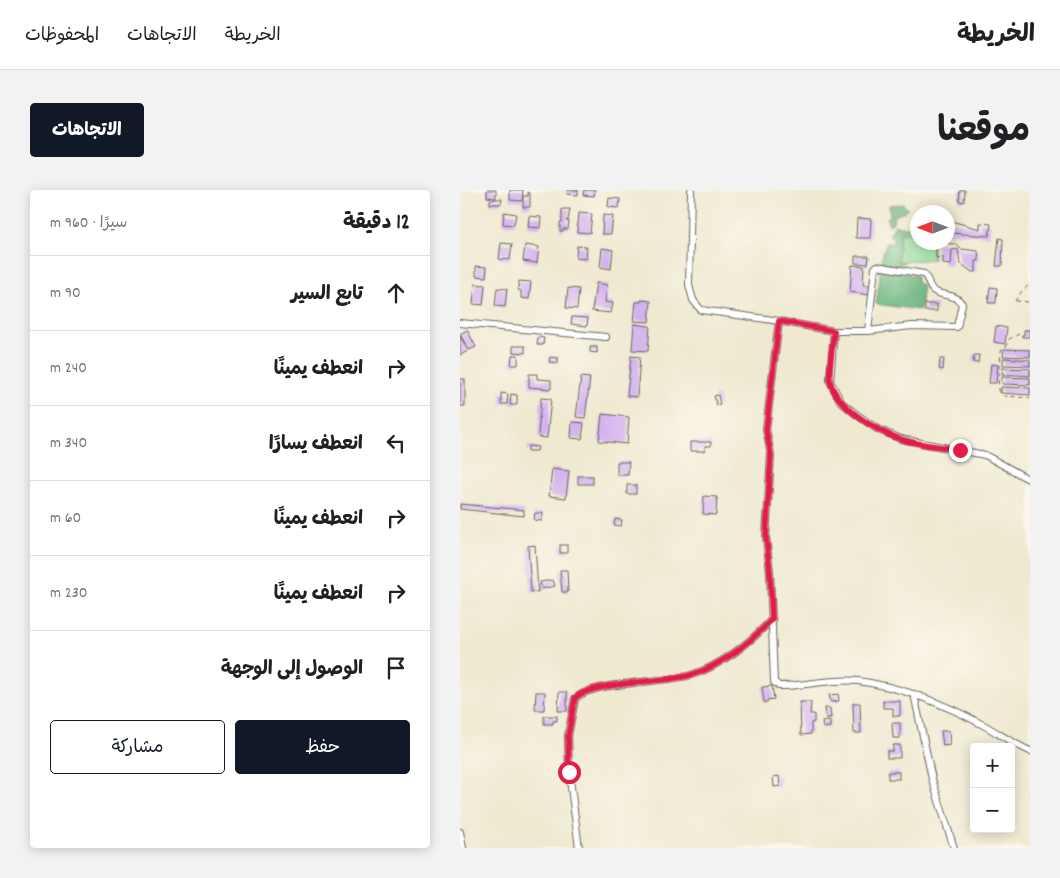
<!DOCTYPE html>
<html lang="ar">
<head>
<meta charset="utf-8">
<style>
	:root { --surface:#fff; --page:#f2f2f2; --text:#202124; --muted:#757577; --line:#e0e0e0; --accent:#111827 }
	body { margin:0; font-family:Dekko,"Playpen Sans Arabic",sans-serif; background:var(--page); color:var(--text); direction:rtl }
	.controls { position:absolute; right:15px; bottom:15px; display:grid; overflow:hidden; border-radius:5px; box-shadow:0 2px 12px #0003 }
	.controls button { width:45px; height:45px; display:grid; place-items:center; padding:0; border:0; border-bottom:1px solid var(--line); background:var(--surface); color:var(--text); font:25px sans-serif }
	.compass { position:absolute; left:450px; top:15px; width:45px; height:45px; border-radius:50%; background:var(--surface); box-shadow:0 2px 12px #0003; rotate:270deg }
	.stop { position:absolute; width:15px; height:15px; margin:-11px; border:4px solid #e11d48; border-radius:50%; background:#fff }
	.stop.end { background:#e11d48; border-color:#fff; box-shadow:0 1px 5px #0008 }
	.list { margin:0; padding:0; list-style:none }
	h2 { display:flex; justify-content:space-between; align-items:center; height:65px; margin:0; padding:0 20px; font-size:21px }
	h2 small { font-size:16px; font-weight:400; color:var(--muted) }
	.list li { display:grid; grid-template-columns:32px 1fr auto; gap:15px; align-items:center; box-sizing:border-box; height:75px; padding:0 20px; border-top:1px solid var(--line) }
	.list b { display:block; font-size:19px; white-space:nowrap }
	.list em { font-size:16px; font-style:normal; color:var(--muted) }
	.actions { display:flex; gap:10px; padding:15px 20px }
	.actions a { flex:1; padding:11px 0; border:1px solid var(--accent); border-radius:5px; text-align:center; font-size:18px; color:var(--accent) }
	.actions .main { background:var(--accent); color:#fff }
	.icon { flex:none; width:28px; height:28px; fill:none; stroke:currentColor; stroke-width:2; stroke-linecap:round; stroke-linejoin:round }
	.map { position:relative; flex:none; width:570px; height:658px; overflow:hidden; direction:ltr; border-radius:5px }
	header { display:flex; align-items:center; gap:30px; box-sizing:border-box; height:70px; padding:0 25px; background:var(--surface); border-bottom:1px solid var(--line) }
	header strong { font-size:24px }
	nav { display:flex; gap:28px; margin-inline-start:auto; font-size:18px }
	.intro { display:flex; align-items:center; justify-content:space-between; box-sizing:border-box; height:120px; padding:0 30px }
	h1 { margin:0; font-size:35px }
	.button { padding:12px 22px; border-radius:5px; background:var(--accent); color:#fff; font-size:18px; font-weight:700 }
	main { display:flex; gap:30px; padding:0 30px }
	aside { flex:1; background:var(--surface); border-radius:5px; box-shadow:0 2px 12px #0003 }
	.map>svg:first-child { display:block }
</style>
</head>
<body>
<header>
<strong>الخريطة</strong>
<nav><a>الخريطة</a><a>الاتجاهات</a><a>المحفوظات</a></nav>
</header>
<div class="intro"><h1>موقعنا</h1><a class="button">الاتجاهات</a></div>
<main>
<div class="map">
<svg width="570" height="658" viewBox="0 0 570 658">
	<rect width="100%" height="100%" fill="#fbf7ec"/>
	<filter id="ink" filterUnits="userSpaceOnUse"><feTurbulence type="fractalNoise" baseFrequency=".02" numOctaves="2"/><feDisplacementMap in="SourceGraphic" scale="10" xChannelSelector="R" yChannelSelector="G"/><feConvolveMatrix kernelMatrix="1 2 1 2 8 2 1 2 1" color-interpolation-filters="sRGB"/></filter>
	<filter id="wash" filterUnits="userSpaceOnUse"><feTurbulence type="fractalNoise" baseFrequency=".0096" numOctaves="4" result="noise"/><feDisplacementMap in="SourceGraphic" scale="20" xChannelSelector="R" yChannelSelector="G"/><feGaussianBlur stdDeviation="1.12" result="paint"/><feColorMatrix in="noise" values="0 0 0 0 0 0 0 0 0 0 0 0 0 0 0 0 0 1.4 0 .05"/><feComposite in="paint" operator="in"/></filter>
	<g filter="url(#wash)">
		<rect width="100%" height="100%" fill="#efe9d0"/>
		<path fill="#86d594" stroke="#517858" d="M440,43H457L458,52L473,53V69L438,72Z"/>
		<g fill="#6cb67e" stroke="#44694d">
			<path d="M443,14L448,19L438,25H434L433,33L429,35L427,29L430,25L429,15Z"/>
			<path d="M435,35L446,37L457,35V43H440L438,71L445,72L436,78L425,76L421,70L426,53H433L434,48L429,45Z"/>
			<path d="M421,78L457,86V93L463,95L460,120L416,114Z"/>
		</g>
		<g id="blocks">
			<g fill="#d4b1f1">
				<path d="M27,0H36V8L27,7Z"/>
				<path d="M50,0H63L62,11L50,10Z"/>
				<path d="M108,0H118V5L107,4Z"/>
				<path d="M124,0H135L134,6L123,5Z"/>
				<path d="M500,0H505L504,12L499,11Z"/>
				<path d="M68,2L70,3V17H63V6H68Z"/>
				<path d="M149,8L160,9L159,18L148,17Z"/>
				<path d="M36,9H42L41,14H30V10Z"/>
				<path d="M102,19H110L108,30L106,31H109L108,39H103V41H100V32H102Z"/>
				<path d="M44,22L56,24L54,35L43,34Z"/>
				<path d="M119,23L132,24L130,43L117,42Z"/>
				<path d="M143,25L153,26L151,44H142Z"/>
				<path d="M69,26L81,27L80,38L68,37Z"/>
				<path d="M397,28L411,29L410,48H396Z"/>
				<path d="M491,31L520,39V33L531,34L529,46L491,43L490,45H488Z"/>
				<path d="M539,48L543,49L542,76H536Z"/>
				<path d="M41,53L52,54L50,70L39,69Z"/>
				<path d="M476,53L496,54L501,59L518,61L519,71H516V82H512L500,73L498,59L492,60L491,75L483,74V67L476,68Z"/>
				<path d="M65,55L79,57L77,73L63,71Z"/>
				<path d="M117,56L127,57L126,69L116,68Z"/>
				<path d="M142,58L153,60L151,79L140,77Z"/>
				<path d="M395,66H409L408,74L395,73Z"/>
				<path d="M392,75L404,76L403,95H410L409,105L390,102Z"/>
				<path d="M16,76L27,77L26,87L16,86Z"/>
				<path d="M59,91L71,92L69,109L61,108V101L58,100Z"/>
				<path d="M136,93L147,95L145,112L153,113L151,123L132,121Z"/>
				<path d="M15,94L25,95L23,115L13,114Z"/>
				<path d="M530,97L537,98L536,113H528Z"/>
				<path d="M37,98L47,99L45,117L35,116Z"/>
				<path d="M108,98L119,99L117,119L106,118Z"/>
				<path d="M181,110L191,111L189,132L174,131L176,112H181Z"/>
				<rect x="465" y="114" width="12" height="7"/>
				<path d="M112,127L128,128L127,136L111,134Z"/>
				<path d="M174,134L190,136L188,161L172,160Z"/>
				<path d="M536,136L547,138L545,154L534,152Z"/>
				<path d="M7,140L16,157L9,160L0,144Z"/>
				<path d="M564,140H570V147H562V145H564Z"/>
				<path d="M0,146L8,161L0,165Z"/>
				<path d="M78,147L84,148L83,155H77Z"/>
				<path d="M53,156H65V163L53,162Z"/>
				<path d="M130,157H137V163L130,162Z"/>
				<path d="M544,159L570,160V167L543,166Z"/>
				<path d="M52,165H58V175H51Z"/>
				<path d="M514,165H519L518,173L513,172Z"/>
				<path d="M171,166L180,167L177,207L167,206Z"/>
				<path d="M90,167L98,168V173L89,172Z"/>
				<path d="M543,168L570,170V176L543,175Z"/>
				<path d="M480,169H484L483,180L479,179Z"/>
				<path d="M531,174L538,175L536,193H529Z"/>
				<path d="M543,178L570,179V186L542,184Z"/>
				<path d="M69,184H77V189L91,190V199L69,197Z"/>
				<path d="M121,187L130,188L125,228L116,227Z"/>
				<path d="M542,187L570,188V195L542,194Z"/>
				<rect x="0" y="189" width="5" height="27"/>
				<path d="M541,197L570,198V205L541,203Z"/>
				<path d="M41,203L48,204L47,214H41Z"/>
				<path d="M51,204L57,205V215H50Z"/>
				<path d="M258,205L260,215L257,216L254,206Z"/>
				<path d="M81,208L91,209L87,248L78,247Z"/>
				<path d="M142,224L169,227L167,254L139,251Z"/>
				<path d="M112,232L124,233L122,249L111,248Z"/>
				<path d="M230,252H251V256H245V261H230Z"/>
				<path d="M68,256L78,257L77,261H68Z"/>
				<path d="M157,272H169L168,285H157Z"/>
				<path d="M92,279L109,281L106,308L89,306Z"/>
				<rect x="118" y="286" width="15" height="8"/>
				<rect x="167" y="295" width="9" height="9"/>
				<path d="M244,306L257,307L256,325L243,324Z"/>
				<path d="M0,314L64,320V326L0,319Z"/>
				<path d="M75,323H83L82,331L74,330Z"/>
				<path d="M155,329L162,330L161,336L154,335Z"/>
				<path d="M75,355L78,402H71L68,356Z"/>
				<rect x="100" y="355" width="7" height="8"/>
				<path d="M100,380H107L108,402H102Z"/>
				<path d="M93,390L95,396L82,399L80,392Z"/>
				<path d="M312,496L314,509L307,510V513L304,512L302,497Z"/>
				<path d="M76,502H85L84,520H75Z"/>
				<path d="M99,502H107V521H98Z"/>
				<path d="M378,504L379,511L371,512L369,505Z"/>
				<path d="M423,511H440V526H433V518H423Z"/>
				<path d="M340,512H351L350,524H354V532L351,533V544L341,545Z"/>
				<path d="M393,513H400L401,543H394Z"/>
				<path d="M365,518H370L371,528H366Z"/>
				<path d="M84,526H97V531H93V534H84Z"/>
				<path d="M370,531V537L363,538L362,532Z"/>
				<path d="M432,533H440V548H433Z"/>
				<path d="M481,541H489L490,555L483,556Z"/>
				<path d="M433,555H440V568H427V561H433Z"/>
				<rect x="428" y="582" width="11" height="7"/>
				<path d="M319,586L320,596L314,597L313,587Z"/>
			</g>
		</g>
	</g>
	<g filter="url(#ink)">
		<use href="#blocks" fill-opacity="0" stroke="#66645b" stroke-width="1"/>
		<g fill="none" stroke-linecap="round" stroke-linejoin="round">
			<g stroke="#66645b" stroke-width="8">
				<g id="minor">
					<path d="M231,0L229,95L233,110L241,120L313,130L374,141L370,191L381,212L396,224L417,239L441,249L525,265L570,290"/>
					<path d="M319,131L306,239L311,265L306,347L310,382L314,492L319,496C345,496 372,488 398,491C443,497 487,515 527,537C541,545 554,554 570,561"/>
					<path d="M0,133L146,147"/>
					<path d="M374,141H408L452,136L497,137L502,114C495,103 484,107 474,101C468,97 469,89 464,84L417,76L415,78L408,141"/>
					<path d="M454,504L472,589L494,658"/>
					<path d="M0,642L3,658"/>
					<path d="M119,658L109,582L108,546L115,509C132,491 204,493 231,485C261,476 291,452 312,429"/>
				</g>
			</g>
			<g stroke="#66645b" stroke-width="1" stroke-dasharray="4 4" stroke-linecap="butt">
				<path d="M555,111L562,101L570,94"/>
				<path d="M556,111L570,112"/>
				<path d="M538,200L542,205L545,206L570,208"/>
				<path d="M541,200L538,199L541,161L543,158L546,157L549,149L559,144"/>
			</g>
			<use href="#minor" stroke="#fff" stroke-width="6"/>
		</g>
	</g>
	<g fill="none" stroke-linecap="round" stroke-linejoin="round" filter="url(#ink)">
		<path stroke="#e11d48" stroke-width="6" d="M109,582L108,546L115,508C133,491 204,493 231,485C261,476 291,452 312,429L310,382L306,347L311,265L306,240L319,131L374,141C373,152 368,184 370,191C376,217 416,241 440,249C459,255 480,256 500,260"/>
	</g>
</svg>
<div class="controls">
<button>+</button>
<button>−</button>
</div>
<svg class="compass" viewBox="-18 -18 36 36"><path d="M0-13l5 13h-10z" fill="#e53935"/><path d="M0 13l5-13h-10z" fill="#757577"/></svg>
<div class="stop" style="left:109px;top:582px"></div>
<div class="stop end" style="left:500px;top:260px"></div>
</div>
<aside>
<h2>12 دقيقة<small>سيرًا · 960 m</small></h2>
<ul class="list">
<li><svg class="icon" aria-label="ahead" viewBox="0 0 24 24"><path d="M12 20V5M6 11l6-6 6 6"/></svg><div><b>تابع السير</b></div><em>90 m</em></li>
<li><svg class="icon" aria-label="right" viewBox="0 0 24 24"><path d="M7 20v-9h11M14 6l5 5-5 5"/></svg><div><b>انعطف يمينًا</b></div><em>240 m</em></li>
<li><svg class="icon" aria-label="left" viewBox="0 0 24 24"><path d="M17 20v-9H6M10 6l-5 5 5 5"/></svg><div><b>انعطف يسارًا</b></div><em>340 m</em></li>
<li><svg class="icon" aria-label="right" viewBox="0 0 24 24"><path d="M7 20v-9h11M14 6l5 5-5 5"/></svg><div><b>انعطف يمينًا</b></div><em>60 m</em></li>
<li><svg class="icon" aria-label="right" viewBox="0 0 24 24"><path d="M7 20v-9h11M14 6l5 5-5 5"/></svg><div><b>انعطف يمينًا</b></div><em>230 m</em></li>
<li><svg class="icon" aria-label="arrive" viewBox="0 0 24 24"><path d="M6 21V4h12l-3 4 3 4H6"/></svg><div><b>الوصول إلى الوجهة</b></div></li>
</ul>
<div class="actions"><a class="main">حفظ</a><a>مشاركة</a></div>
</aside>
</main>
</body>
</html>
